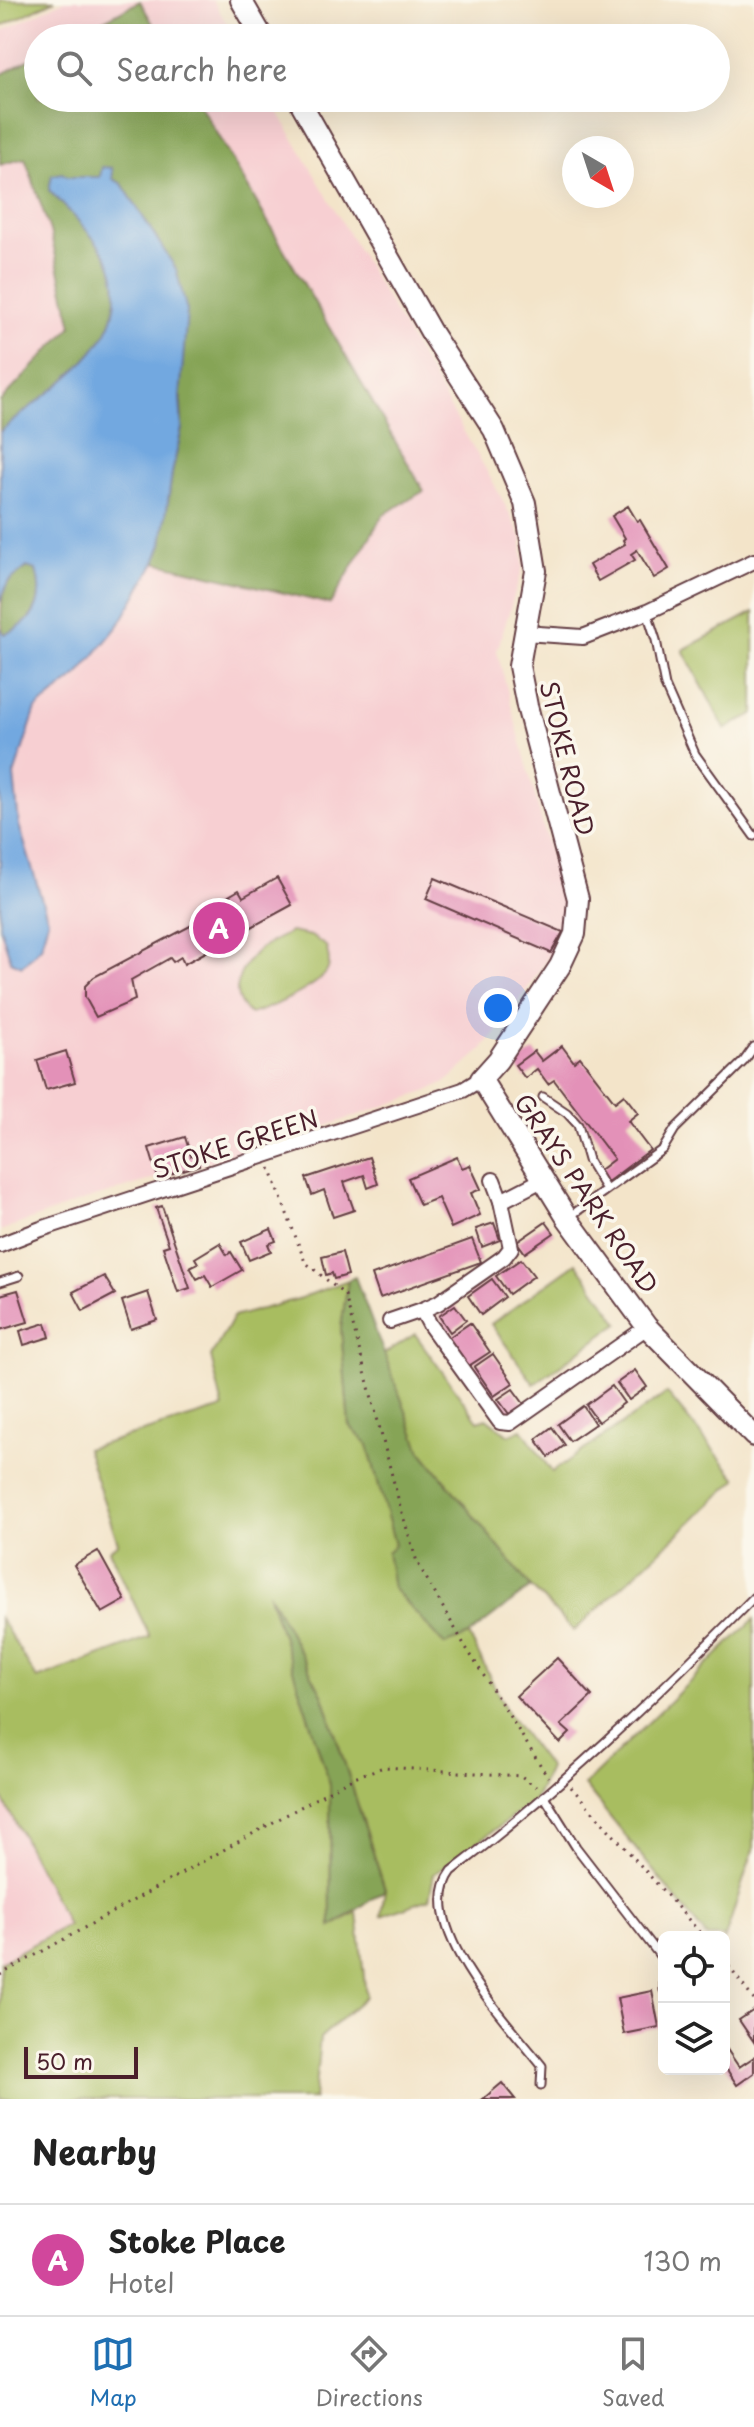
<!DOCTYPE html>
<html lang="en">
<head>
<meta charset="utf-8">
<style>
	:root { --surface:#fff; --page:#f2f2f2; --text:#222; --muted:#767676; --line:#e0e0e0; --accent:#1f6fb2 }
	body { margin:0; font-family:"Playpen Sans",sans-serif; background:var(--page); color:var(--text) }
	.controls { position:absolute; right:24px; bottom:24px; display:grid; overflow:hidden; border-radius:12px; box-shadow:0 8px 32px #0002 }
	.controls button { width:72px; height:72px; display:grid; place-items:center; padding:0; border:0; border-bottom:2px solid var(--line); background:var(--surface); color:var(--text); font:40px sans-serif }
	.compass { position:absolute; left:562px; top:136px; width:72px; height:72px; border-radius:50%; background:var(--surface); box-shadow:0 8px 32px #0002; rotate:141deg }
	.scale { position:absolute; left:24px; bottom:20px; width:114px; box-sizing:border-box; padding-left:8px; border:4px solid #4a1f2b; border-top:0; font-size:22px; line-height:28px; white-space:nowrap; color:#4a1f2b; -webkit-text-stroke:6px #fbf7ec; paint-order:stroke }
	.you { position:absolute; left:498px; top:1008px; width:28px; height:28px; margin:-20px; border:6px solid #fff; border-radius:50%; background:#1a73e8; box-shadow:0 0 0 12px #1a73e833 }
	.badge { display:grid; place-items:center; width:52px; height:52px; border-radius:50%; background:var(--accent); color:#fff; font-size:26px; font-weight:700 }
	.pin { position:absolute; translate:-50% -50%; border:4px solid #fff; box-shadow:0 2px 8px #0006 }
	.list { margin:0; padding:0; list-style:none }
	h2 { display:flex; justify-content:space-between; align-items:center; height:104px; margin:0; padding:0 32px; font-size:34px }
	h2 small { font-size:26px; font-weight:400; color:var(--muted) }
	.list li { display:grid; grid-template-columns:52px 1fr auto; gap:24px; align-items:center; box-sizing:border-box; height:112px; padding:0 32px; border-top:2px solid var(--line) }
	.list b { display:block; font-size:30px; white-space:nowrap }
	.list p { margin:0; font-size:26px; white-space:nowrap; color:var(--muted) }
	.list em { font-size:26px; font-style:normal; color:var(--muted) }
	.icon { flex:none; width:44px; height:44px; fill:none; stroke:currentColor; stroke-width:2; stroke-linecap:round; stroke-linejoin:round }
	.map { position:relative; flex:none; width:754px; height:2099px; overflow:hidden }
	.search { position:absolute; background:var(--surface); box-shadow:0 8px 32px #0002; left:24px; right:24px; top:24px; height:88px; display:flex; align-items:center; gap:20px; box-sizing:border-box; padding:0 28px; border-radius:44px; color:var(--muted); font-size:30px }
	.sheet { height:216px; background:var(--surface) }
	nav { display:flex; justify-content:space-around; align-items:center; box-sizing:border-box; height:112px; border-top:2px solid var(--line); background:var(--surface); font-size:22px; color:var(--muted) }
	nav a { display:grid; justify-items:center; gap:4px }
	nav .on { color:var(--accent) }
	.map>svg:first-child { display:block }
</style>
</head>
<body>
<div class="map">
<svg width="754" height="2099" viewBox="0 0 754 2099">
	<rect width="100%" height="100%" fill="#fbf7ec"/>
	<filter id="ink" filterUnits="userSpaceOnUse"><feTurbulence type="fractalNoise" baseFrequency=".0125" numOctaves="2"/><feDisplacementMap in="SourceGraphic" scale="16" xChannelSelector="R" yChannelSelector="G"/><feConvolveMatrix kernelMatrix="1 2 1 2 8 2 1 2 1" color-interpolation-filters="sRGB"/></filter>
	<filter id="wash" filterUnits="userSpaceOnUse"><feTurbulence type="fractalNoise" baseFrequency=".006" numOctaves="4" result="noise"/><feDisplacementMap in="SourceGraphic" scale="32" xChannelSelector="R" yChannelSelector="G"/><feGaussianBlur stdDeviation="1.8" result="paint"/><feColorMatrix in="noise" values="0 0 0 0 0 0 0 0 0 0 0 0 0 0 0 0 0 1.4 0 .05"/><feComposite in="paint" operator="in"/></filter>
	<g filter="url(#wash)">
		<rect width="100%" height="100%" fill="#f3e4c9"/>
		<g fill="#f7cfd2">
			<path d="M65,0H213L235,38H38V98H270L492,480L522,538L523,567L497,651L565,910V923L551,953L513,1010L481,1051L449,1080L428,1091L318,1129L76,1203L0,1231V32Z"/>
			<path d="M0,1793L69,1925L0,1962Z"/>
		</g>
		<g fill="#a8bd61" stroke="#796e46" stroke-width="2">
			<path d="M0,0H55L0,27Z"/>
			<path d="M754,612V714L725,729L683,650Z"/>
			<path d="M290,932L311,936L326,946C328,954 331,964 327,971C317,988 268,1009 250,1014C227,997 238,970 256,952C264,944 280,938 290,932Z"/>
			<path d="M576,1263L619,1323L534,1384L491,1324Z"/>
			<path d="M348,1280L341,1328L349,1425L368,1445L395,1545L445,1644L469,1635L507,1712L549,1768L534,1801L434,1874L429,1899L381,1916L385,1889L323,1696L270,1598L330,1784L331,1927L357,1912L366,1996L320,2038L314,2099H0V1962L68,1925L0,1793V1618L37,1679L150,1637L109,1550L118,1543L86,1449L223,1408L211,1357L233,1317L298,1299Z"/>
			<path d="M415,1334L478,1421L486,1418L509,1435L522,1429L552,1472L667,1393L737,1479L574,1631L531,1587L421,1451L384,1354Z"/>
			<path d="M754,1619V1847L724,1941V1937H707L584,1785Z"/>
		</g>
		<g fill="#86a457" stroke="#686241" stroke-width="2">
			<path d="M140,1L161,38H70Z"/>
			<path d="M38,55V98H196L424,491L383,515L330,604L155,562L162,544L172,473L182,428L176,269L122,184L113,179L111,168L101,177H68L49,190C65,207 104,245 111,266C139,344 47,389 0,432V402L72,326L50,231L25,158L0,165V75Z"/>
			<path d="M28,567L36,570C45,601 35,623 4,635C0,622 0,597 7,584C12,577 21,572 28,567Z"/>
			<path d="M355,1277L421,1451L531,1587L469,1635L445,1645L393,1588L387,1552L395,1545L368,1445L349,1425L341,1328L348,1280Z"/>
			<path d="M268,1592L323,1696L385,1890L331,1927L330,1784Z"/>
		</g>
		<path fill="#72a8e0" stroke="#5e6486" stroke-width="2" d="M102,167L112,168L113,179L122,184L176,269L187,311L180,398L182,428L172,473L162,544L155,562L119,625L79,674L36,709L14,775L19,825L48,920L41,947L22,966L11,961L0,927V629L5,634C35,623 45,601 36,570L27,567L8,582L0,602V432C47,389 139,344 111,266C104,245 65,207 49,190L52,175L62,173L68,177H100Z"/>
		<g id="blocks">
			<g fill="#e391b8">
				<path d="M628,506L637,521L640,520L669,569L654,578L637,550L631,554L635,560L598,581L589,565L625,544L623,540L625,538L612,516Z"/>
				<path d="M277,878L292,905L184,964L181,957L173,962L170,958L131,980L135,1000L96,1017L85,997V986L94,977L213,914L210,907L239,890L243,897Z"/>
				<path d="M435,878L563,932L551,953L426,899Z"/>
				<path d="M562,1046L574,1062L580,1057L615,1102L624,1095L638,1113L628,1121L650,1150L606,1183L597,1172L614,1159L554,1080L548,1084L537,1069L525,1078L515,1065L534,1051L542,1061Z"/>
				<path d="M66,1051L75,1082L46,1090L37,1060Z"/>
				<path d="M185,1137L191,1156L196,1155L199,1165L158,1178L149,1148Z"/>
				<path d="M369,1157L378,1184L368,1188L364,1175L344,1182L354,1210L333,1217L324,1190L312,1195L306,1178Z"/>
				<path d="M457,1157L462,1168L470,1165L481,1189L471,1193L480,1215L451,1228L438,1198L420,1205L408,1178Z"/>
				<path d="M162,1206L190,1288L178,1292L163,1247L169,1245L156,1208Z"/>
				<path d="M546,1222L554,1233L525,1253L517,1242Z"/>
				<path d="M494,1223L500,1240L482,1247L476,1229Z"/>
				<path d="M271,1229L276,1241L268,1244L271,1251L249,1260L241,1242Z"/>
				<path d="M472,1239L481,1262L380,1298L372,1275Z"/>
				<path d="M220,1243L227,1255L231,1252L242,1270L212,1287L205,1275L197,1279L190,1267L198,1263L195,1258Z"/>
				<path d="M342,1252L348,1275L334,1279L332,1273L326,1275L322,1257Z"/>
				<path d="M521,1259L534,1276L509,1294L496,1276Z"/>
				<path d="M104,1276L115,1294L83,1311L73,1292Z"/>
				<path d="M492,1279L505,1297L481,1315L468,1296Z"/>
				<path d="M18,1290L28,1322L0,1330V1295Z"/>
				<path d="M148,1292L157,1320L131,1329L122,1301Z"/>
				<path d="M455,1305L466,1320L450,1332L439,1316Z"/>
				<path d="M46,1323L50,1337L24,1345L20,1331Z"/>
				<path d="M470,1323L490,1352L467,1367L448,1338Z"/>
				<path d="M493,1354L513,1383L494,1396L474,1367Z"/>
				<path d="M635,1370L647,1387L629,1400L617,1383Z"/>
				<path d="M612,1386L624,1403L598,1422L586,1405Z"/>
				<path d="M513,1389L524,1404L509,1414L498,1399Z"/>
				<path d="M583,1406L595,1424L570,1441L558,1424Z"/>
				<path d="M552,1427L565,1445L549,1457L536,1439Z"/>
				<path d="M98,1551L125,1600L102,1613L74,1565Z"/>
				<path d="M557,1658L592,1696L561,1725L570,1733L560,1743L516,1696Z"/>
				<path d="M652,1991L659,2027L624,2034L617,1998Z"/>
				<path d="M754,2010V2042L739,2020Z"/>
				<path d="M724,2045L739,2067L754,2057V2073L737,2085L724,2065Z"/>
				<path d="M502,2083L515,2099H483Z"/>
			</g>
		</g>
	</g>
	<g filter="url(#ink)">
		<use href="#blocks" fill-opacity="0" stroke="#633d43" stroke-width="2"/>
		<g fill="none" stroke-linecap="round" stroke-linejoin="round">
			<g stroke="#633d43" stroke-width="11">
				<g id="service">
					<path d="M647,612L656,640L665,686L695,754L754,836"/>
					<path d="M543,1097L567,1113L578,1125L588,1160L605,1188"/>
					<path d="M569,1217L663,1149L675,1129L744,1061L754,1047"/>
					<path d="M0,1282L19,1276"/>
					<path d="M544,1796L576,1847L664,1961"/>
					<path d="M664,1977V1990"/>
					<path d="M541,2085L542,2066C510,2025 412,1924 452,1871C560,1789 659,1694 754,1597"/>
				</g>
			</g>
			<g stroke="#633d43" stroke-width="18">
				<g id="minor">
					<path d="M524,633L583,637L647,612L754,561"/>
					<path d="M493,1180L501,1201"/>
					<path d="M542,1180L501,1201L511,1248L504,1257L438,1303L422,1310L430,1325L500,1422L510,1423L647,1327"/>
					<path d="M0,1245L41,1229L463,1090L481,1079"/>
					<path d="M390,1321L422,1310"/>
				</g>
			</g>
			<g stroke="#633d43" stroke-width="24">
				<g id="secondary">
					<path d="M241,0L263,38"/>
					<path d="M298,98L431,332L494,430L525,503L536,571L519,666L527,706L578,899L575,934L560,966L498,1060L481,1079L567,1218L647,1327L754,1436"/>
				</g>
			</g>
			<g stroke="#633d43" stroke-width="3" stroke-dasharray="2 6" stroke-linecap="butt">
				<path d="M270,1168L305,1262L345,1295L400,1506L417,1562L465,1646L548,1777"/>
				<path d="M571,1787L704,1937"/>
				<path d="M724,1960L754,2000"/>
				<path d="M0,1975L354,1777L384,1767L521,1776L536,1787"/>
			</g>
			<use href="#service" stroke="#fff" stroke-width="7"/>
			<use href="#minor" stroke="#fff" stroke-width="14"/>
			<use href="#secondary" stroke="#fff" stroke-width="20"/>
		</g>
	</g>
	<g text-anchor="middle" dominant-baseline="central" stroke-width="7" stroke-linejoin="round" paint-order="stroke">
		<g font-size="24" fill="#4a1f2b" stroke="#fbf7ec">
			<text transform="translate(568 758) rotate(76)">STOKE ROAD</text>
			<text transform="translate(235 1143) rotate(-18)">STOKE GREEN</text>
			<text transform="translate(587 1193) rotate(56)">GRAYS PARK ROAD</text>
		</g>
	</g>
</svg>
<div class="controls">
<button><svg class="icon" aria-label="locate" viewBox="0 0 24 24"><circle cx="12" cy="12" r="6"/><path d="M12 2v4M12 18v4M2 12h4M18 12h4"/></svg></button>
<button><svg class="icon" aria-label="layers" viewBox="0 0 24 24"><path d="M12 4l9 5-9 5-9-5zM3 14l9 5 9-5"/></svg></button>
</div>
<svg class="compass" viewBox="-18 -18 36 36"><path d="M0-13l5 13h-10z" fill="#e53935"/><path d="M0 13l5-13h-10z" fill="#767676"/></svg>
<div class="scale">50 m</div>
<div class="you"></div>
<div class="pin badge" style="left:219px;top:928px;background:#d1479c">A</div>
<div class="search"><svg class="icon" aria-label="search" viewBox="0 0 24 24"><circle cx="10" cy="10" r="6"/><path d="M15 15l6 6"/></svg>Search here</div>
</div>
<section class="sheet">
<h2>Nearby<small></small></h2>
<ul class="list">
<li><span class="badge" style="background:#d1479c">A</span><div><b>Stoke Place</b><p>Hotel</p></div><em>130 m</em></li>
</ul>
</section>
<nav>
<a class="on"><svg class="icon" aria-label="map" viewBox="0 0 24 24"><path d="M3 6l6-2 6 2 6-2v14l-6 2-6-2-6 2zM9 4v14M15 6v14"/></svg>Map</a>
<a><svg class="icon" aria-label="directions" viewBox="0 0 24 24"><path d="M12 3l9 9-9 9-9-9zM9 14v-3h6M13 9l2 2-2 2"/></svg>Directions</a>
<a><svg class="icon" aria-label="saved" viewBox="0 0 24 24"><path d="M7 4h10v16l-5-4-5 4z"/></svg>Saved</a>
</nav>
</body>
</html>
